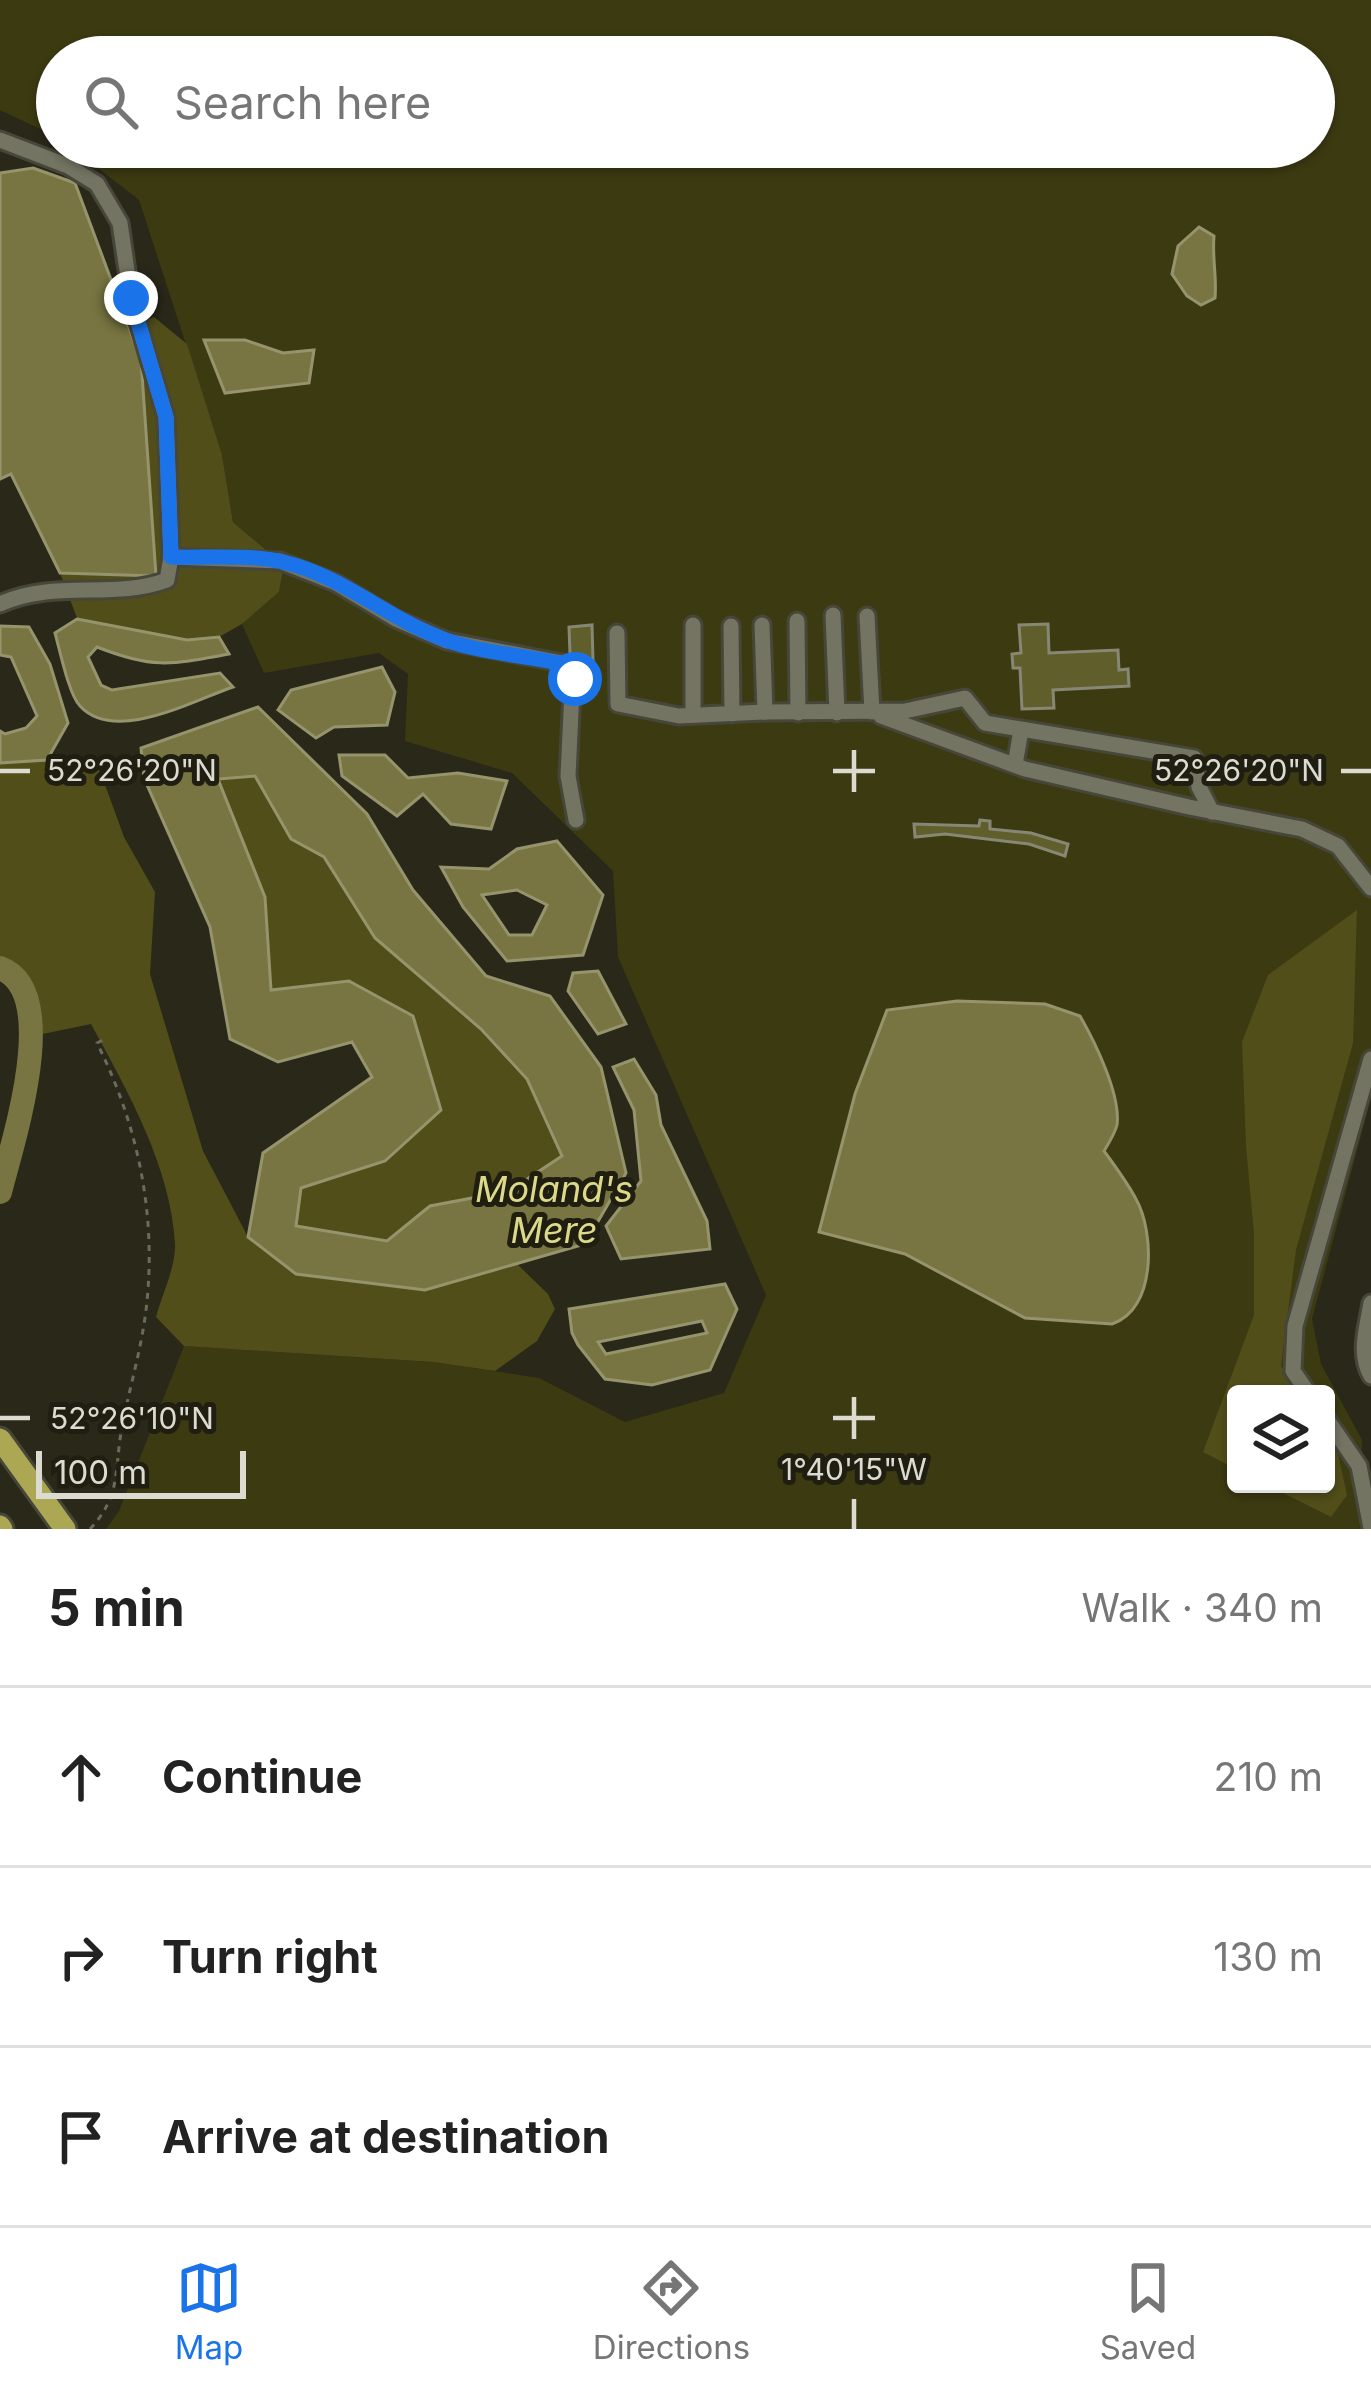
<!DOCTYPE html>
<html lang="en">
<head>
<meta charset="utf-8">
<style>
	:root { --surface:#fff; --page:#f2f2f2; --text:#222; --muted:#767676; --line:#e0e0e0; --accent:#1a73e8 }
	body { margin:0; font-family:Inter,sans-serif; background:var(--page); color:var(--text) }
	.controls { position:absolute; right:36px; bottom:36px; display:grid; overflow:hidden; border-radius:12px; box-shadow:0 3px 9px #0004 }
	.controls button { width:108px; height:108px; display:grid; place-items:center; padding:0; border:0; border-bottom:3px solid var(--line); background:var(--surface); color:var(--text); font:60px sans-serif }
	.scale { position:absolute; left:36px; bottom:30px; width:210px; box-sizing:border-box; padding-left:12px; border:6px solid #dbdbd1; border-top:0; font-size:33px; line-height:42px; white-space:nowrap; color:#dbdbd1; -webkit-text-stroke:9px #1f1e10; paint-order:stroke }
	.stop { position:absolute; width:36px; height:36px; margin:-27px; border:9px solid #1a73e8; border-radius:50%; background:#fff }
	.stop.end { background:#1a73e8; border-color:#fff; box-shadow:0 3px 12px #0008 }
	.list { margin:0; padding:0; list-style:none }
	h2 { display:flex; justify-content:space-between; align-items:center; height:156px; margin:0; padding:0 48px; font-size:51px }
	h2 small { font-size:39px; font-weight:400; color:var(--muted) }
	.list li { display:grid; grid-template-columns:78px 1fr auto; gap:36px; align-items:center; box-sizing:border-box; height:180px; padding:0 48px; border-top:3px solid var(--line) }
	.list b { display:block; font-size:45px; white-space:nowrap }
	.list em { font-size:39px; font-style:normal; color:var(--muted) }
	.icon { flex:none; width:66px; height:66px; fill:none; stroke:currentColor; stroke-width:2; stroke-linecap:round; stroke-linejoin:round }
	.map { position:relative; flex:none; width:1371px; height:1529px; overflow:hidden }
	.search { position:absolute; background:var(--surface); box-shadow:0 3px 9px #0004; left:36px; right:36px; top:36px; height:132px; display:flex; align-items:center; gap:30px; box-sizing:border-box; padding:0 42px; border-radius:66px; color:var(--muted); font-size:45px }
	.sheet { height:696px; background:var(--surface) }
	nav { display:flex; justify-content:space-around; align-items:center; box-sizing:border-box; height:168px; border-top:3px solid var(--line); background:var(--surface); font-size:33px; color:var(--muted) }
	nav a { display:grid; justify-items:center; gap:6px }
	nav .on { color:var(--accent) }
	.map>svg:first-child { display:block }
</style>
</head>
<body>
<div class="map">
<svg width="1371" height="1529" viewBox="0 0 1371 1529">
	<rect width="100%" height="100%" fill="#292819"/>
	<path fill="#3c3a11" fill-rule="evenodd" d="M0,0H1371V1098L1312,1319L1321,1364L1362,1440L1360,1518L1364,1529H106L119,1511L184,1346L433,1362L539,1378L625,1422L724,1393L766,1295L618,957L613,871L512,773L405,741L408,674L379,653L264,673L242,624L279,592L284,565L233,522L222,455L139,200L71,147H1314V57H57V137L0,110ZM1236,1394H1326V1484H1236Z"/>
	<g fill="#514e1a">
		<path d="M154,317L187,344L222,455L233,522L284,565L279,592L242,624L219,637L187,640L77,618L60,573L156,575L141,360L128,327Z"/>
		<path d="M47,760H96L124,837L155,892L150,974L203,1151L248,1237L296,1274L425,1290L517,1264L548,1294L555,1309L537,1341L495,1371L433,1362L184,1346L156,1317C162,1295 176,1266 175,1244C171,1167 127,1090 91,1024L33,1036C29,1009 26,981 0,968V763Z"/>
		<path d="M255,776L291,839L324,857L375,938L481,1029L527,1079L562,1156L509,1191L430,1206L387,1242L296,1226L301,1188L385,1161L440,1109L349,981L270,991L265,897L217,778Z"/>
		<path d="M1357,910L1353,1043L1296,1250L1281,1366L1299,1394H1236V1469L1203,1452L1254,1315V1234L1246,1146L1242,1042L1268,975Z"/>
		<path d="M1326,1436L1338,1454L1347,1495L1331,1517L1265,1484H1326Z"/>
	</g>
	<g fill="#787542" stroke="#96946d" stroke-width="3" fill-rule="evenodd">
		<path d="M33,168L75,183L141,360L156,576L60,573L11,474L0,479V173Z"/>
		<path d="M1199,227L1214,236C1212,257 1217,277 1215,298L1201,305L1187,296L1172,274L1178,246Z"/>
		<path d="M204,340H245L283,353L314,350L309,383L225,393Z"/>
		<path d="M77,619L187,640L219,637L229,654C170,665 153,669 97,647L88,657L101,685L112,690L220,673L233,687C192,701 115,744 80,706C69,695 60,651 55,633Z"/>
		<path d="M0,626L29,627L50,664L68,723L47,760L0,763V731L5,734L26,728L37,716L11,657L0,655Z"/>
		<path d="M382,667L395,692L387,725L334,727L316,738L278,710L291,690Z"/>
		<path d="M258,707L367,814L413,890L486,976L550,996L601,1067L626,1173L585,1244L425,1290L296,1274L248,1237L263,1153L372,1077L352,1042L278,1062L230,1039L210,927L144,778L141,748ZM255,776L291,839L324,857L375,938L481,1029L527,1079L562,1156L509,1191L430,1206L387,1241L296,1226L301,1188L385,1161L441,1110L413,1016L349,981L271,990L265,897L218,779Z"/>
		<path d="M339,755H385L408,778L458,773L507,781L491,829L451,824L423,794L397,816L342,776Z"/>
		<path d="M557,841L603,895L583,955L507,961L463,907L441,867L489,869L517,849ZM517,890L547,905L532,935H509L482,895Z"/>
		<path d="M598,971L626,1024L598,1034L568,991L573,973Z"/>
		<path d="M957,1001L1045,1004L1080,1016C1095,1042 1121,1095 1117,1125C1115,1133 1109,1143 1104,1151C1115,1166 1127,1182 1136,1199C1155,1233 1156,1310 1112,1324L1025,1318L905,1254L819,1232L855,1094L887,1010Z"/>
		<path d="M634,1059L656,1095L661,1125L707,1221L710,1249L621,1259L606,1226L641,1181L634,1110L613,1067Z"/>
		<path d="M725,1284L737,1309L710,1370L652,1385L605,1379L578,1345L572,1333L569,1309ZM702,1321L707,1333L606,1354L598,1342Z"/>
	</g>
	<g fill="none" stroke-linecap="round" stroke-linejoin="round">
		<path stroke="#787542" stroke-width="24" d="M0,968C63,991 12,1144 0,1192"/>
	</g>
	<g fill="#605e2b" stroke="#878775" stroke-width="3">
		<path d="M1048,624L1049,653L1118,650L1119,670L1128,669L1129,686L1053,690L1054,708L1022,709L1020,668H1013L1012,654L1021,653L1019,625Z"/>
		<path d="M592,625L593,660L580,661L570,654L569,627Z"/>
		<path d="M980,820L990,821V829L1031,833L1068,844L1065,856L1029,844L945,834L915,837L914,824L979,826Z"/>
	</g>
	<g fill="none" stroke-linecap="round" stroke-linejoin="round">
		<g stroke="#464639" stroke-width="21">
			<g id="minor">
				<path d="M0,140L68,166L97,184L120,223L131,298L166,417L171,557L167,580C114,600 54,579 0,604"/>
				<path d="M171,557L280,561L336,583L396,619L447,641L562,663L573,670L568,776L576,820"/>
				<path d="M833,615L837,713"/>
				<path d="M867,616L872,712"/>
				<path d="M797,621L798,713"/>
				<path d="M693,625V715"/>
				<path d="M762,625L765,712L905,711L965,698L985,723L1194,758L1199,787L1212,812"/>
				<path d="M731,626L732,714"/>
				<path d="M617,633L618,704L679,716L765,712"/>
				<path d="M881,716L1025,769L1189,807L1302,829L1338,846L1371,888"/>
				<path d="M1015,765L1021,730"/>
				<path d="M1371,1303C1367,1327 1358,1354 1371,1376"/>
				<path d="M1309,1394L1293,1371L1295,1326L1371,1059"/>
				<path d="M1326,1418L1359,1466L1371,1528"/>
			</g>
		</g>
		<g stroke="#464639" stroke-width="27">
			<g id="highway">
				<path d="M0,1439L65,1529"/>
				<path d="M0,1526L2,1529"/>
			</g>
		</g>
		<path stroke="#6b6a5d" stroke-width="3" stroke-dasharray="6 6" stroke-linecap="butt" d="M90,1529C122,1495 114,1469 122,1427C130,1385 143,1344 147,1301C156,1211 137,1123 97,1043L105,1039"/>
		<use href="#minor" stroke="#747463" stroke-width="15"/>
		<use href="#highway" stroke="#aca753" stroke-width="21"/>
	</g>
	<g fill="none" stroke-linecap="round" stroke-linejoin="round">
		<path stroke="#1a73e8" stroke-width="15" d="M131,298L166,417L171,557C208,558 248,554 283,562C341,575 387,618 443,639C480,653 523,655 562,664L573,670L575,679"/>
	</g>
	<path fill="none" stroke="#dbdbd1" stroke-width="4.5" d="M854,750V792M0,771H30M833,771H875M1341,771H1371M854,1397V1439M0,1418H30M833,1418H875M854,1499V1529"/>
	<g text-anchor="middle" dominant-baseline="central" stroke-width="10" stroke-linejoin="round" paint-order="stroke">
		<g font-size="36" font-style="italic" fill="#dcd989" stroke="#1f1e10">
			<text x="554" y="1189">Moland's<tspan x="554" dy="41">Mere</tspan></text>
		</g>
	</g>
	<g font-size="30" text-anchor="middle" fill="#dbdbd1" stroke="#1f1e10" stroke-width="10" stroke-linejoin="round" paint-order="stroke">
		<text x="132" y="781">52°26'20"N</text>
		<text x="1239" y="781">52°26'20"N</text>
		<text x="132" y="1429">52°26'10"N</text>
		<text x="854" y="1480">1°40'15"W</text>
	</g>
</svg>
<div class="controls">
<button><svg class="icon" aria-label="layers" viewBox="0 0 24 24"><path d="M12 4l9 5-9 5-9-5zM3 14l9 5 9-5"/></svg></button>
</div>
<div class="scale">100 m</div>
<div class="stop" style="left:575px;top:679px"></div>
<div class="stop end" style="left:131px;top:298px"></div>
<div class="search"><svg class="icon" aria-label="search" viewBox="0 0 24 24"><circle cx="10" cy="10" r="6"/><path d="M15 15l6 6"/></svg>Search here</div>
</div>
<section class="sheet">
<h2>5 min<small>Walk · 340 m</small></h2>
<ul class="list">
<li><svg class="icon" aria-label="ahead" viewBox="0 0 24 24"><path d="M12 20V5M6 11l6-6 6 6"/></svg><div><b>Continue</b></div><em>210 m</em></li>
<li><svg class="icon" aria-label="right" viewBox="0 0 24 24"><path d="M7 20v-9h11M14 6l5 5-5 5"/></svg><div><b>Turn right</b></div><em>130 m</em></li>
<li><svg class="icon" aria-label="arrive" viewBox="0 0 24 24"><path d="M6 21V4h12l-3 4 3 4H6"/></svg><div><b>Arrive at destination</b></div></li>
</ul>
</section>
<nav>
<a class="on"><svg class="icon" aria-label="map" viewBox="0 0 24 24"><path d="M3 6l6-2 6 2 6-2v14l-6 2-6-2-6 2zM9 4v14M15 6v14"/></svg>Map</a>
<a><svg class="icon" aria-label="directions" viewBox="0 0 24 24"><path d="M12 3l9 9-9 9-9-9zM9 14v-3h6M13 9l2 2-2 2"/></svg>Directions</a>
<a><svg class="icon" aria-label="saved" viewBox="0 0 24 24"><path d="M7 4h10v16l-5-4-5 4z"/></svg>Saved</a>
</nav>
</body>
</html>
